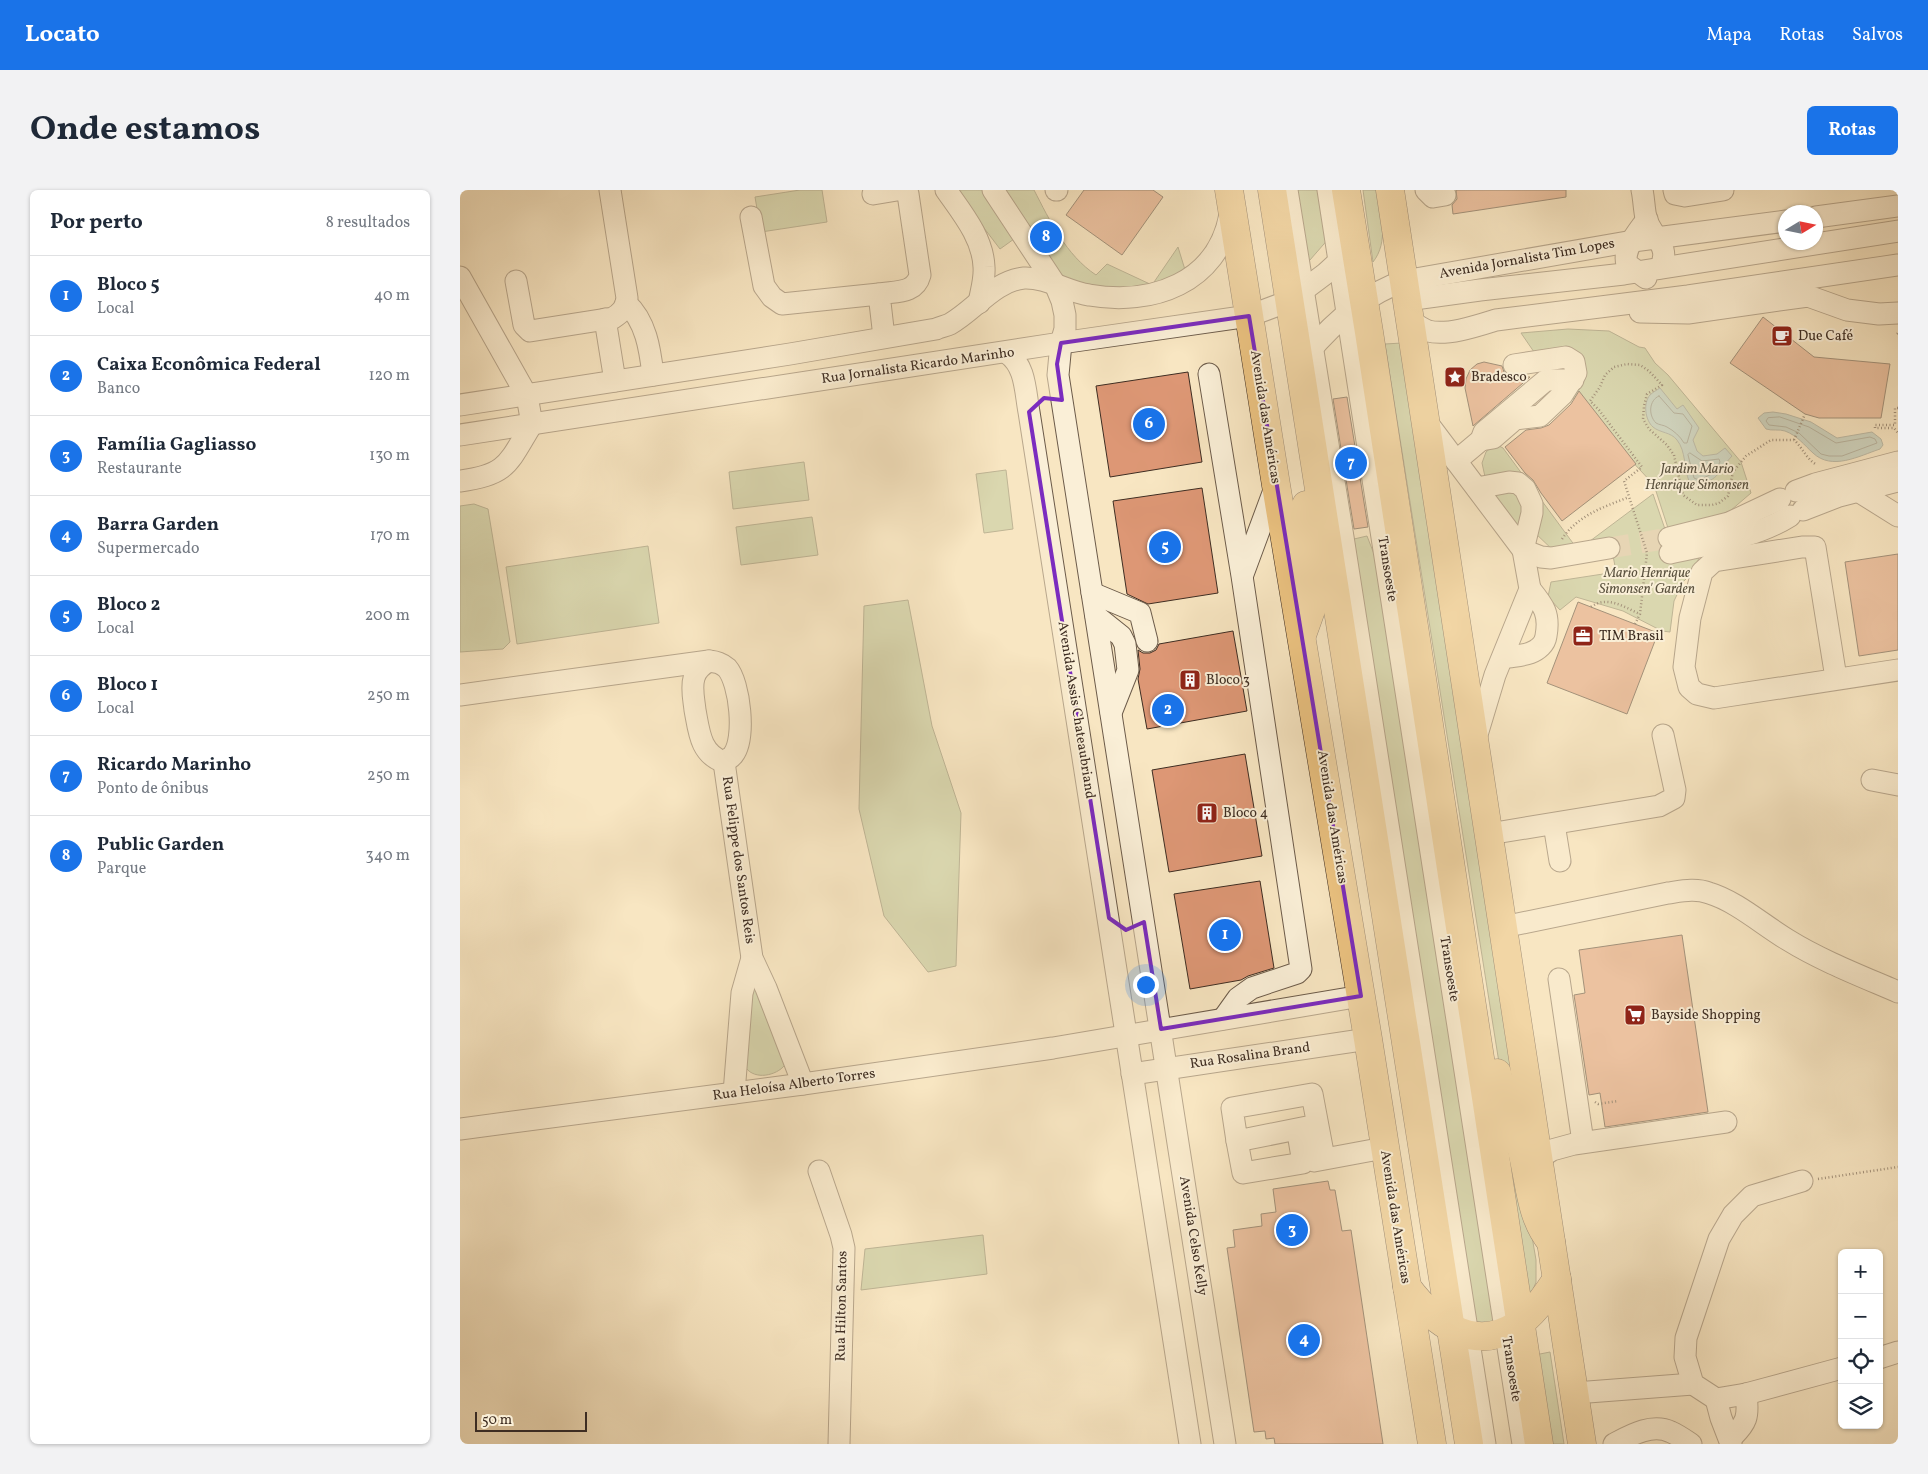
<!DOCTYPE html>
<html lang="pt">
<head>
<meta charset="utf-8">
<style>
	:root { --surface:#fff; --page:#f2f2f3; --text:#1f2937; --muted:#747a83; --line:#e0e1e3; --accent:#1a73e8 }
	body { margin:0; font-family:Vollkorn,serif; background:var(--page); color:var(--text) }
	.controls { position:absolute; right:15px; bottom:15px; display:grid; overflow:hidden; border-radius:8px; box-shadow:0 1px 4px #0004 }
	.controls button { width:45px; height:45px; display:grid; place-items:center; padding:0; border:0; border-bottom:1px solid var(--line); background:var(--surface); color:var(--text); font:25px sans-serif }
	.compass { position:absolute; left:1318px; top:15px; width:45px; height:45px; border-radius:50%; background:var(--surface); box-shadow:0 1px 4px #0004; rotate:80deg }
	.scale { position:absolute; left:15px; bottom:12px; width:112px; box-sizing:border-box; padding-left:5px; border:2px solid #3e2d22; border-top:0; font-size:14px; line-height:18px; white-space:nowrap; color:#3e2d22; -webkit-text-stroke:4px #faefd7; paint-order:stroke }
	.you { position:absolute; left:685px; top:794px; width:18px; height:18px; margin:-12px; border:4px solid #fff; border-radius:50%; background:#1a73e8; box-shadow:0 0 0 8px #1a73e833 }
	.badge { display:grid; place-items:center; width:32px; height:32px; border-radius:50%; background:var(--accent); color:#fff; font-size:16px; font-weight:700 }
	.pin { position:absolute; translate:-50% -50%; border:2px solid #fff; box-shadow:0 1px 5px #0006 }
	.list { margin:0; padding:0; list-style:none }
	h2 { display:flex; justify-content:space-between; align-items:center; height:65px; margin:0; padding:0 20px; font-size:21px }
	h2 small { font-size:16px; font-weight:400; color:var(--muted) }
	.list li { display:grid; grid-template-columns:32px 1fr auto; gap:15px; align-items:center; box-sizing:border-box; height:80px; padding:0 20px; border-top:1px solid var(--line) }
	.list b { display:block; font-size:19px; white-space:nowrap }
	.list p { margin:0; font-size:16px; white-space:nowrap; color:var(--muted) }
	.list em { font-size:16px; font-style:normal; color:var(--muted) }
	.icon { flex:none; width:28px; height:28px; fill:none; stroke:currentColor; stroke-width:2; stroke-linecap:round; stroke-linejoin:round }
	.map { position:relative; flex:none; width:1438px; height:1254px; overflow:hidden; border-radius:8px }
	header { display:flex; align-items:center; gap:30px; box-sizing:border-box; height:70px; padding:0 25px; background:var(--accent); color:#fff }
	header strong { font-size:24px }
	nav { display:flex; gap:28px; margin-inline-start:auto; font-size:18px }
	.intro { display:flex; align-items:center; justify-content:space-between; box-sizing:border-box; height:120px; padding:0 30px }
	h1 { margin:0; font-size:35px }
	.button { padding:12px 22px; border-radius:8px; background:var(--accent); color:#fff; font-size:18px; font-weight:700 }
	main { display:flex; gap:30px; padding:0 30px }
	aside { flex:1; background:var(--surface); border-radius:8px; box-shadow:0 1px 4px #0004 }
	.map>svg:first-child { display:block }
</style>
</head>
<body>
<header>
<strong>Locato</strong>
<nav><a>Mapa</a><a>Rotas</a><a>Salvos</a></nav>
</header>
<div class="intro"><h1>Onde estamos</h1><a class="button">Rotas</a></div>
<main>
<aside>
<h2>Por perto<small>8 resultados</small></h2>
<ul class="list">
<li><span class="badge">1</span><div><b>Bloco 5</b><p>Local</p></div><em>40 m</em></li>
<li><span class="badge">2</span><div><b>Caixa Econômica Federal</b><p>Banco</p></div><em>120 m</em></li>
<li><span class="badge">3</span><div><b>Família Gagliasso</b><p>Restaurante</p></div><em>130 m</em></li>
<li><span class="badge">4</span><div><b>Barra Garden</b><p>Supermercado</p></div><em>170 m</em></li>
<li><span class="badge">5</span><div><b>Bloco 2</b><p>Local</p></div><em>200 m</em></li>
<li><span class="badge">6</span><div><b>Bloco 1</b><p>Local</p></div><em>250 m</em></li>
<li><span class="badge">7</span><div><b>Ricardo Marinho</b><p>Ponto de ônibus</p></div><em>250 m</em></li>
<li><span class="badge">8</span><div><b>Public Garden</b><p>Parque</p></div><em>340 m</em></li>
</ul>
</aside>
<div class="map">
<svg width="1438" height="1254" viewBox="0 0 1438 1254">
	<rect width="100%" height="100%" fill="#f8e6c2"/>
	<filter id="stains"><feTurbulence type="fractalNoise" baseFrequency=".004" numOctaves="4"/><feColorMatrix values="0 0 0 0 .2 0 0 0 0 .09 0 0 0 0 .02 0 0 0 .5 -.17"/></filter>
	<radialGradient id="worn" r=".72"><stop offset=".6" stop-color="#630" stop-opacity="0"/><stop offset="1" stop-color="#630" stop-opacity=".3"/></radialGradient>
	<g fill="#b7c698" stroke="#7a7a5d">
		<path d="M340,0H362L367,32L301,42L295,7Z"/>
		<path d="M495,0H523L554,49L540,59Z"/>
		<path d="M539,0H574C590,31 606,65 636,85L647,74L692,95L718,57L726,83L703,97L658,103L630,100L603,88L584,65Z"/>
		<path d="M831,0H863L870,47L843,78Z"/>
		<path d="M903,0H918C921,23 929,52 913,72Z"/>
		<path d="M1108,139L1149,141L1179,157L1185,158L1195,173L1208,185L1281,272L1291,303L1270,321L1217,341L1208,338L1194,295L1085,178L1061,143Z"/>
		<path d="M942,153L1054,881L1056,927L1040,879L925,154Z"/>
		<path d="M1035,254L1043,258L1118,360L1193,304L1207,345L1240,365L1234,381L1223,392L1214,411L1210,442L1202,441L1163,421L1116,407L1100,420L1088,407L1091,392L1156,382L1151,354L1097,364L1072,340L1057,342L1029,305L1022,273L1026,262Z"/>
		<path d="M344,272L349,310L273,319L269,282Z"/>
		<path d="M546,280L553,339L524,343L516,284Z"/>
		<path d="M14,314L28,319L50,452L43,459L0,462V316Z"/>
		<path d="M352,327L358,365L281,375L276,337Z"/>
		<path d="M907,346L923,387L1038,1133L1009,1136L894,349Z"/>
		<path d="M188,356L199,433L57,454L46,377Z"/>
		<path d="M448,410L472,536L501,623L496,776L468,782L424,726L399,619L404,416Z"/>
		<path d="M295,798L325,875C316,886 295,890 286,878L292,799Z"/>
		<path d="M1034,898L1068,1023L1076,1070V1092L1070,1107Z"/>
		<path d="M523,1045L527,1084L401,1100L405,1059Z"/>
		<path d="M1090,1162L1104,1254H1089L1075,1165Z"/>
	</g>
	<g fill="#9fbeb9" stroke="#78847d">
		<path d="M1200,198L1217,219L1223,215L1239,238L1233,250L1237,261L1243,266L1257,264L1265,258L1272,266C1257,282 1261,289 1237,295L1229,291C1224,279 1226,261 1217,250C1211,242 1200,243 1193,237C1185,230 1183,213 1190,205C1193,202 1197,200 1200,198Z"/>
		<path d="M1313,222L1326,224L1351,232L1377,248L1412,242L1421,249L1423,255L1420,259C1399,266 1372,281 1353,263C1344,255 1338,246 1325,241C1319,239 1312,241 1306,239L1298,228L1304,223Z"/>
	</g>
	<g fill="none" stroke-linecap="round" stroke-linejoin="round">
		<g stroke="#6e766e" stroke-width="1">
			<path d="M1199,206L1214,223L1223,224L1232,236L1227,253H1224C1220,246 1214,241 1207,237C1204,235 1199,235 1196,233C1188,225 1189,210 1199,206Z"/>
			<path d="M1320,227L1349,237L1376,253L1410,247L1415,249L1417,253L1382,266H1369L1361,264L1339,243L1326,237L1309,235L1306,231L1308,228Z"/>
			<path d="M1230,263L1242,271L1259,269L1260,272L1254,283L1239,290L1234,288L1228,265Z"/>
		</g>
	</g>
	<g fill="#dd9775" stroke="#3e2d22">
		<path d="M624,0H693L703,7L662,65L606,25Z"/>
		<path d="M996,0H1106V7L993,24L992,15L997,9Z"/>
		<path d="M1303,127L1354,167L1430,174L1421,228H1359L1345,224L1270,173Z"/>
		<path d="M1024,172L1042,176L1044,182L1050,187H1070L1013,236L1005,198L1006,189L1010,180L1017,174Z"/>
		<path d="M728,182L742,272L650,287L636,196Z"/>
		<path d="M1119,201L1176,274L1102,331L1081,303L1073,290L1065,283L1045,257L1066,240L1081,238L1089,235L1111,214Z"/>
		<path d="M887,207L908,337L894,339L873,209Z"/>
		<path d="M742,298L758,403L688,414L667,404L653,311Z"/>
		<path d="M1438,364V460L1399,466L1385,372Z"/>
		<path d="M1118,412L1198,443L1167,524L1087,493Z"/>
		<path d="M773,441L787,521L687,539L678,489L680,479L678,460L683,463H690L696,460L699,454Z"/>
		<path d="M785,564L802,666L709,682L692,580Z"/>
		<path d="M800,691L814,778L788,786L781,790L730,799L714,704Z"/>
		<path d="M1222,745L1248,922L1145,937L1140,903L1129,905L1114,805L1125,803L1119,760Z"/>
		<path d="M868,991L870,1000H875L882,1041L891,1040L923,1254H815L814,1248L806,1249L805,1241L794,1242L767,1058L775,1057L773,1040L802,1036L801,1024L816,1022L813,999Z"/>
	</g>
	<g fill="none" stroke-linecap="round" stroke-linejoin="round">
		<path stroke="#d3c1a2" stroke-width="21" stroke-dasharray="21 11" stroke-linecap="butt" d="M1149,358L1209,348"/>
		<g stroke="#6c5b4a" stroke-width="23">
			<g id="minor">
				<path d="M486,0C502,23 523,48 524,77C525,89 521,101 519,113"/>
				<path d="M533,0L595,94L602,111L605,125V139L601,153L598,185L765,1254"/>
				<path d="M596,0H597"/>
				<path d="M827,0L883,347L1025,1254"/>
				<path d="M868,0L1063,1254"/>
				<path d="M966,0L973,7L985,5"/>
				<path d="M1182,0C1184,9 1184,19 1186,28C1192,48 1212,56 1200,78"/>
				<path d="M1214,0L1215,4L1225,6L1263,0"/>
				<path d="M413,4L437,0"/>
				<path d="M291,27L304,96L312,107L322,114L419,104"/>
				<path d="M1356,27L1438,16"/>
				<path d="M0,87L67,206L72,234C48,273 48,285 0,291"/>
				<path d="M1186,88L1167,74C1162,59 1179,41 1187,29"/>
				<path d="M56,91L64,135L70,141L153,128C161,123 166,118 167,108L150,0"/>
				<path d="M947,110L1020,100L1164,84L1438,41"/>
				<path d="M166,113C186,131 190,159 193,185"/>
				<path d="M1180,122L1228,123L1348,106L1387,120L1419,124L1438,123"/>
				<path d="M145,129L155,191"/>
				<path d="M950,131C956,134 962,139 968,141C987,146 1017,136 1036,130L1228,106L1438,75"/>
				<path d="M424,147L419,104C436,101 455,104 460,85L448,4L441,0"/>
				<path d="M547,163C566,176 565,201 569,222L730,1254"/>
				<path d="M847,164C873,133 905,104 944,91L1173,51L1326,31"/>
				<path d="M749,184L782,386L841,779L837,783L792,798L778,808L763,829"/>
				<path d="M0,215L330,164L476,139C480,137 486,136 490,134C515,120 534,91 564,88C587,87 607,102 629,105C692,116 758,93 770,24"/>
				<path d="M966,231L1063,360L1070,399L1035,485L1016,548"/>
				<path d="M0,245L601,153L789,126L829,111L865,84L888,63"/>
				<path d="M1021,250L1033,248L1055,229L1080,226L1102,205L1116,183L1114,172L1106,167L1054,175"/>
				<path d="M996,271L1021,250L1024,242L1085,191L1089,190H1113"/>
				<path d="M1017,298L1049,292L1058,293L1065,299L1072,314V323L1063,360"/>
				<path d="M1336,301L1355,294L1438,272"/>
				<path d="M1398,301L1438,326"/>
				<path d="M1343,320L1379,306L1438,291"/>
				<path d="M1209,348L1269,333L1320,309"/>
				<path d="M1063,360L1081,367L1091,368L1149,358"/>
				<path d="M1210,363C1250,354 1295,348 1330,326"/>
				<path d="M783,384L816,295"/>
				<path d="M632,403L680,423L687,451"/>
				<path d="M636,426L661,446L665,454L668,480L651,523"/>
				<path d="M1043,468C1052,466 1062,466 1070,463C1078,460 1085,454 1086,446C1090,424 1084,416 1070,399"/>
				<path d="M249,471C242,475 236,480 234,488C231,498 234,510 235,520C239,541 240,564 264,572"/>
				<path d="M1376,488L1355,357H1342L1254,371L1242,382L1230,428L1224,477L1229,497L1237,504L1254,508L1438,480"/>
				<path d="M0,505L249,471C257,472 261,473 267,478C280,493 286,549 273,565C271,568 266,570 264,572"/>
				<path d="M264,572L292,768L306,798L343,894"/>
				<path d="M1412,590L1438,595"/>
				<path d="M1094,634L1100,671"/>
				<path d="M1029,644L1199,616L1214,608L1215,600L1203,545"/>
				<path d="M1043,737L1208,703C1222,701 1236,698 1249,703C1276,711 1303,735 1328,750C1362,771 1401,786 1438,802"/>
				<path d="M1099,789L1123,952"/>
				<path d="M672,884L908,849"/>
				<path d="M274,903L282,803L292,768"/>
				<path d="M0,939L343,894L593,858L901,806"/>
				<path d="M777,951L783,983L843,973L839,949"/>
				<path d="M864,968L852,904L772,918L777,951L847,937L854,971L924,958"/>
				<path d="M1078,969L1092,960L1114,954L1266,932"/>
				<path d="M359,981L381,1045L384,1058L379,1254"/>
				<path d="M1342,991L1292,1006L1273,1025L1259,1049L1226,1148L1225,1167L1233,1194L1256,1209L1286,1204L1382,1178"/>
				<path d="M1419,1168L1438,1162"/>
				<path d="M1115,1203L1233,1194"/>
				<path d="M1256,1209L1261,1228L1271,1254"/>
				<path d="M1270,1249C1287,1233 1289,1227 1286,1204"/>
				<path d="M1154,1254C1171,1245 1192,1233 1211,1242C1218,1245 1225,1250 1231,1254"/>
			</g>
		</g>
		<g stroke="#3e2d22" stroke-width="29">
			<g id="major">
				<path d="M769,0L816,295L908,849L972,1254"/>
				<path d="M930,0L1122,1254"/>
			</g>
		</g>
		<g stroke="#3e2d22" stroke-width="29">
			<g id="highway">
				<path d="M812,0L1009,1254"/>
				<path d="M886,0L909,142L1079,1254"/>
				<path d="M842,445L852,417V409L847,368L849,332L846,315"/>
				<path d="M1037,883C1043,908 1054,932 1061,957C1070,989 1069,1025 1091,1052"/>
				<path d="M947,1097C973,1132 1013,1164 1057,1135C1074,1124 1086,1105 1097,1089"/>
			</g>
		</g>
		<g stroke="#3e2d22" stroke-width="2.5" stroke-dasharray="1 2.5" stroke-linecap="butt">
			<path d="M1437,144L1438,143"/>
			<path d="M1438,218H1435V235H1415V238H1434L1438,243"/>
			<path d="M1334,250L1345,224"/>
			<path d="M1102,349C1118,325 1144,317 1169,307"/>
			<path d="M1131,417C1147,405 1164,417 1180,424"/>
			<path d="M1175,434L1180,424L1187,363L1164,291L1182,277L1139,220L1130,211L1140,197L1145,185L1154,177L1167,174L1180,175L1189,181L1202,195L1187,204L1184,216L1183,229L1189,239L1207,255L1214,265L1223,305L1237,315H1252L1259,313L1268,306L1273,282L1286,266L1311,250H1334C1343,258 1346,269 1357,275"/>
			<path d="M1135,912L1138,914L1158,911"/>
			<path d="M1358,989L1438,977"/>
		</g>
		<use href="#minor" stroke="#faefd7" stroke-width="21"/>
		<use href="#major" stroke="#ecc381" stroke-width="28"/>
		<use href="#highway" stroke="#ecc381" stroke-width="28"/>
	</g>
	<path d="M0 0H1438V1254H0ZM789,126L901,806L701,839L684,732L666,740L649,728L569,222L584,208L602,210L597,174L601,153Z" fill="#f8e6c2" fill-opacity=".55" fill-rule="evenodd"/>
	<path fill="none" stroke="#7b2cbf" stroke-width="4" stroke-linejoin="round" d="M789,126L901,806L701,839L684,732L666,740L649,728L569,222L584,208L602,210L597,174L601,153Z"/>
	<defs>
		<g id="cafe-square" transform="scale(1.125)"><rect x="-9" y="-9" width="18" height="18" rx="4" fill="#8f2418" stroke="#faefd7"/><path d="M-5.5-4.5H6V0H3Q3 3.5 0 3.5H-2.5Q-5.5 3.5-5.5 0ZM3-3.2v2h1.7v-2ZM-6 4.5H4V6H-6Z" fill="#fff"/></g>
		<g id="sight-square" transform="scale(1.125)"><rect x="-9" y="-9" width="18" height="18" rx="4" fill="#8f2418" stroke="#faefd7"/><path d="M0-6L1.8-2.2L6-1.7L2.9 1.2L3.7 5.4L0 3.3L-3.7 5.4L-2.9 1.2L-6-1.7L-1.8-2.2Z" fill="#fff"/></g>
		<g id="office-square" transform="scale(1.125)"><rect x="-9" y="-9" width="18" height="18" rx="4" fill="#8f2418" stroke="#faefd7"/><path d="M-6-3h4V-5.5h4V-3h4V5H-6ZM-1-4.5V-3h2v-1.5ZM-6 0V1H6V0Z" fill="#fff"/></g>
		<g id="building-square" transform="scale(1.125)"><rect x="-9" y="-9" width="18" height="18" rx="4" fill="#8f2418" stroke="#faefd7"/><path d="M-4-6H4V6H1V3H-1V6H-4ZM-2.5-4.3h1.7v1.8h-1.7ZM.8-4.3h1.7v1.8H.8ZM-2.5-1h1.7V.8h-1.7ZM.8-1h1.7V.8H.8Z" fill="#fff"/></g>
		<g id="supermarket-square" transform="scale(1.125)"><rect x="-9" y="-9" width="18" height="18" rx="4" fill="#8f2418" stroke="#faefd7"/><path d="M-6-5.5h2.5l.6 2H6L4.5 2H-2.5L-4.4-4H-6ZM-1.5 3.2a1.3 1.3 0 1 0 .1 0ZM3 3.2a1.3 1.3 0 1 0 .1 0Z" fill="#fff"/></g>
	</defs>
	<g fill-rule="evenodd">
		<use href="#cafe-square" x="1322" y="146"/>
		<use href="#sight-square" x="995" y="187"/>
		<use href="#office-square" x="1123" y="446"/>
		<use href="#building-square" x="730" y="490"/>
		<use href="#building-square" x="747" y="623"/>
		<use href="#supermarket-square" x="1175" y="825"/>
	</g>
	<g text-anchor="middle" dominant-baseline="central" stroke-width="4" stroke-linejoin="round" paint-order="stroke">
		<g font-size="14" fill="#3e2d22" stroke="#faefd7">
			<text transform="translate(1067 69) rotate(-10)">Avenida Jornalista Tim Lopes</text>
			<text transform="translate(458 176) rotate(-8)">Rua Jornalista Ricardo Marinho</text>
			<text transform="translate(805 227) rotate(81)">Avenida das Américas</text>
			<text transform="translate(927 379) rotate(81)">Transoeste</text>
			<text transform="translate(616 520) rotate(81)">Avenida Assis Chateaubriand</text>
			<text transform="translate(872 627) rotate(81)">Avenida das Américas</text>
			<text transform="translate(278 670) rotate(82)">Rua Felippe dos Santos Reis</text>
			<text transform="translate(989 779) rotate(81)">Transoeste</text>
			<text transform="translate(790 866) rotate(-8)">Rua Rosalina Brand</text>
			<text transform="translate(334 895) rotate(-8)">Rua Heloísa Alberto Torres</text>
			<text transform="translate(935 1027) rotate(81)">Avenida das Américas</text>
			<text transform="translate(733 1046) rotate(81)">Avenida Celso Kelly</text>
			<text transform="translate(382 1116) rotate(-89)">Rua Hilton Santos</text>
			<text transform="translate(1051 1179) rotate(81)">Transoeste</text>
		</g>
		<g font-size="14" fill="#3e2d22" stroke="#faefd7" text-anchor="start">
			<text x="1338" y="146">Due Café</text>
			<text x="1011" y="187">Bradesco</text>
			<text x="1139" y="446">TIM Brasil</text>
			<text x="746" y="490">Bloco 3</text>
			<text x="763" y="623">Bloco 4</text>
			<text x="1191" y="825">Bayside Shopping</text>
		</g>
		<g font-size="14" font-style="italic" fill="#5c5340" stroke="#faefd7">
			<text x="1237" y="279">Jardim Mario<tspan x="1237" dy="16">Henrique Simonsen</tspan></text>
			<text x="1187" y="383">Mario Henrique<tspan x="1187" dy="16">Simonsen' Garden</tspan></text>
		</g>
	</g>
	<rect width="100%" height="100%" filter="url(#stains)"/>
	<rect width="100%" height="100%" fill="url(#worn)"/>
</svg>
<div class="controls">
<button>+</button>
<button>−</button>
<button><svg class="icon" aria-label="locate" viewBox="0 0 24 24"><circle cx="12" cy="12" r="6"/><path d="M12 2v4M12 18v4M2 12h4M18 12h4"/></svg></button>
<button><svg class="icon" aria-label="layers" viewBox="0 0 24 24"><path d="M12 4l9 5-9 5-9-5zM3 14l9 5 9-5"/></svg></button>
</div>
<svg class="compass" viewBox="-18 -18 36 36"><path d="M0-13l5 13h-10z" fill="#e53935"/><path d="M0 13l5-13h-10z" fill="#747a83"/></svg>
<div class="scale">50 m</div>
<div class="you"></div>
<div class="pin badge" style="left:765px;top:745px">1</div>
<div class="pin badge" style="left:708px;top:520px">2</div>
<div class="pin badge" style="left:832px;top:1040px">3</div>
<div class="pin badge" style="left:844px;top:1150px">4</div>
<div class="pin badge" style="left:705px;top:357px">5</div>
<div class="pin badge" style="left:689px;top:234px">6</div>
<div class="pin badge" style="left:891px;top:273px">7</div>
<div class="pin badge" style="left:586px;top:47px">8</div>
</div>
</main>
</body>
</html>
